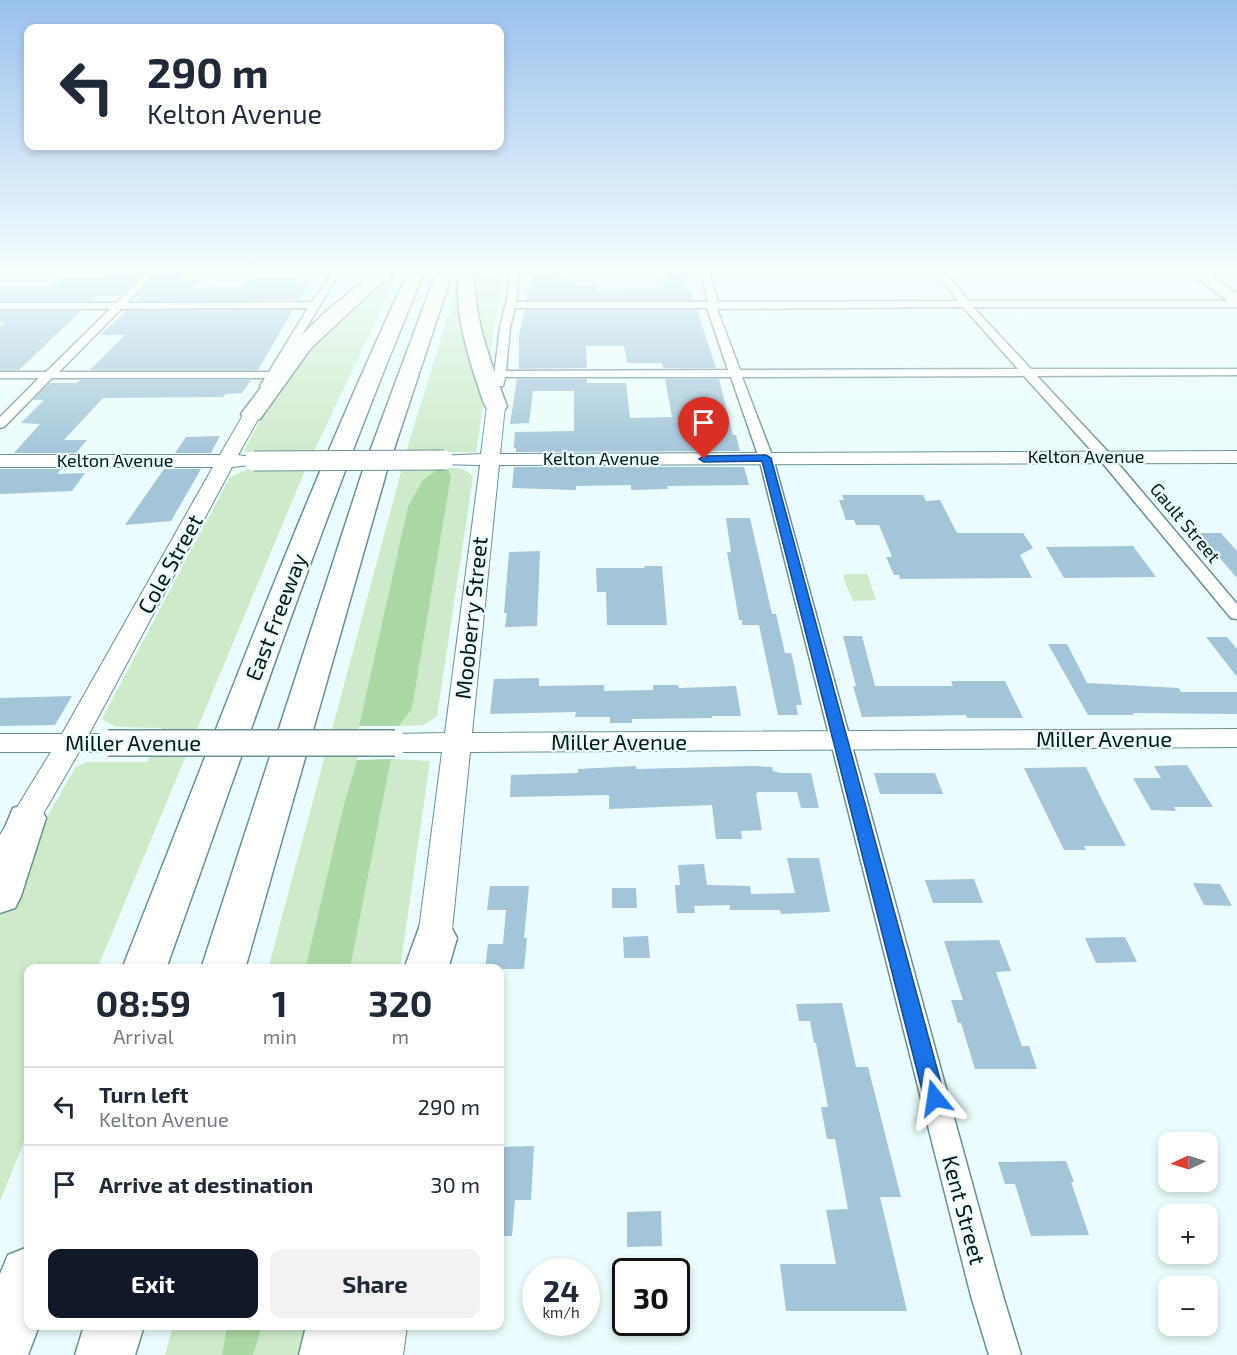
<!DOCTYPE html>
<html lang="en">
<head>
<meta charset="utf-8">
<style>
	body { margin:0; font-family:"Exo 2",sans-serif; background:#f2f2f3; color:#1f2937; height:100vh; display:flex; flex-direction:column; font-size:22px; white-space:nowrap }
	* { box-sizing:border-box; margin:0 }
	p { font-size:20px; color:#747a83 }
	.icon { flex:none; width:33px; height:33px; fill:none; stroke:currentColor; stroke-width:2; stroke-linecap:round; stroke-linejoin:round }
	.map { position:relative; flex:1; overflow:hidden }
	.panel { position:absolute; left:24px; top:964px; width:480px; height:366px; display:flex; flex-direction:column; background:#fff; border-radius:12px; box-shadow:0 3px 9px #0003 }
	.panel>* { flex:none }
	.banner { position:absolute; left:24px; top:24px; width:480px; height:126px; border-radius:12px; box-shadow:0 3px 9px #0003; background:#fff; color:#1f2937; overflow:hidden }
	.needle { width:39px; rotate:266deg }
	.tools { position:absolute; left:1158px; top:1132px; display:grid; gap:12px }
	.tools a { display:grid; place-items:center; width:60px; height:60px; border-radius:12px; background:#fff; box-shadow:0 3px 9px #0003; font-size:30px }
	.speed { position:absolute; left:522px; top:1258px; display:flex; gap:12px; font-size:30px; font-weight:700; text-align:center }
	.speed>* { display:grid; place-content:center; width:78px; height:78px; border-radius:50%; background:#fff; box-shadow:0 3px 9px #0003; line-height:1 }
	.speed small { font-size:15px; font-weight:400 }
	.speed .limit { border:3px solid #111; border-radius:9px; background:#fff; color:#111 }
	.pin { position:absolute; display:grid; place-items:center; width:51px; height:51px; color:#fff; margin:-62px -26px; border-radius:50% 50% 50% 0; rotate:-45deg; box-shadow:0 0 6px #0007 }
	.pin .icon { rotate:45deg }
	.me { position:absolute; width:66px; margin:-33px; rotate:345deg; stroke-linejoin:round; filter:drop-shadow(0 0 4px #0008) }
	.turn { display:flex; align-items:center; gap:21px; height:126px; padding:0 24px; font-size:27px }
	.turn .icon { width:78px; height:78px; stroke-width:2.5 }
	.turn b { display:block; font-size:42px; line-height:51px }
	.eta { display:flex; justify-content:space-evenly; align-items:center; height:102px; text-align:center }
	.eta b { font-size:36px; font-weight:700; line-height:42px }
	.cta { display:flex; gap:12px; margin-top:auto; padding:12px 24px }
	.cta a { flex:1; height:69px; border-radius:12px; background:#111827; color:#fff; font-size:24px; font-weight:700; line-height:69px; text-align:center }
	.cta a+a { background:#f2f2f3; color:#1f2937 }
	ul { padding:0; list-style:none }
	li { display:flex; align-items:center; gap:18px; height:78px; padding:0 24px; border-top:2px solid #e0e1e3 }
	li div { flex:1 }
	li b { display:block; font-size:22px }
	li em { font-style:normal }
	.map>svg:first-child { display:block }
	.green { fill:#cdeac9 }
	.forest { fill:#acd8a6 }
	.building { fill:#a2c5d8 }
	.lines { fill:none; stroke-linecap:round; stroke-linejoin:round }
	.street-casing { stroke:#689194; stroke-width:3 }
	.secondary-casing { stroke:#689194; stroke-width:2 }
	.primary-casing { stroke:#689194; stroke-width:4 }
	.highway-casing { stroke:#689194; stroke-width:3 }
	.street { fill:#fff; fill-rule:evenodd }
	.secondary { fill:#fff; fill-rule:evenodd }
	.primary { fill:#fff; fill-rule:evenodd }
	.highway { fill:#fff; fill-rule:evenodd }
	.secondary-bridge-far1-casing { stroke:#689194; stroke-width:21; stroke-linecap:butt }
	.secondary-bridge-casing { stroke:#689194; stroke-width:28; stroke-linecap:butt }
	.secondary-bridge-far1 { stroke:#fff; stroke-width:19 }
	.secondary-bridge { stroke:#fff; stroke-width:25 }
	.route { fill:#1a73e8; stroke:#114b97; stroke-width:1.5 }
	.labels { text-anchor:middle; stroke-width:4.5; stroke-linejoin:round; paint-order:stroke }
	.far-street-label { font-size:18px; fill:#061718; stroke:#eafcfd }
	.street-label { font-size:22px; fill:#061718; stroke:#eafcfd }
</style>
</head>
<body>
<div class="map">
<svg width="1237" height="1355" viewBox="0 0 1237 1355">
	<rect width="100%" height="100%" fill="#eafcfd"/>
	<!-- green -->
	<path class="green" d="M396 268H401L306 468 97 969H28V1132L0 1201V915L34 840 75 768 86 762H147L161 728 116 727 102 719 230 477 243 471 255 468 254 453 244 451 279 384 297 361Z
		M473 268H503L490 360 473 296Z
		M455 294H460L465 334 483 406 476 452H434L440 468C452 468 465 466 473 477L437 716 424 725 399 726 412 709 451 477 408 506 359 726 357 760 344 804 305 969H268L409 442Z
		M844 574H867L876 600 853 601 844 580Z
		M391 759 430 761 400 969H350Z
		M173 1326H227L222 1355H165Z
		M262 1326H309L301 1355H253Z"/>
	<!-- forest -->
	<path class="forest" d="M440 468 448 469 451 477 412 709 399 726H359L408 506 423 480Z
		M391 759 350 969H305L344 804 357 760Z
		M227 1326H262L253 1355H222Z"/>
	<!-- building -->
	<path class="building" d="M536 268H553L557 270 555 279 576 280V285H598V290L663 289 662 278H669L668 271H684L687 290H691L694 300H526L528 289H530Z
		M145 270 119 296H96L92 301H0V287H52L63 278H105L113 271Z
		M161 270H192L180 280H199L193 288 245 287 253 278H300L294 286 309 285 300 300 137 301 142 296H136Z
		M293 310 258 370H90L125 335H100L126 311Z
		M525 310H697L716 368H663L662 363H627L624 346H586L587 368 519 369V335Z
		M0 311H81L19 370H0V327L6 322 0 323Z
		M517 379H587V383H626L630 418 672 417 665 379H719L733 435H736L740 451 516 452V448H514L515 432 574 431V391H533L529 423 510 424Z
		M80 380H251L242 393 226 394 223 397 103 398 64 440H87L76 453H14L40 424 21 423 44 400H33L50 383H77Z
		M220 436 211 453H175L186 437Z
		M514 467H744L749 485 667 486 668 489 631 490V485L576 486V490L512 488Z
		M0 469H61L57 474 85 473 72 491 0 494Z
		M164 469H201L171 521 125 525Z
		M842 495H923L926 501 940 500 957 533H1023L1033 548 1020 555 1032 578 900 579 899 575H894L886 557H892L879 525H856L854 520H846L839 500H844Z
		M726 518H750L772 614H776L785 653H791L793 660 802 705H796L798 715H778L759 625H742V620H739L727 552H731Z
		M1198 533H1221L1237 551V578Z
		M1133 546 1156 577 1064 578 1046 547Z
		M540 551 537 626 505 627 507 613H504L509 552Z
		M644 566H662L667 625H607L606 592H597L596 568H645Z
		M843 636H862L875 686H953L951 681H1005L1023 718H967L966 715 862 717 853 686H856Z
		M1206 637H1227L1237 649V677Z
		M1048 644H1067L1087 683 1179 688 1181 692H1237V714L1133 713 1134 715H1088Z
		M539 678V686L604 685V691L653 690V685H678L679 688 736 686 741 716H712V718L632 719V723H610V717H575L576 712 490 714 494 679Z
		M72 696 55 725 0 726V698Z
		M1187 765 1213 807H1174L1176 811 1151 810 1133 778H1161L1154 766Z
		M636 766V769L753 766 772 767 773 771 781 773H811L819 808H801L797 792H758L756 794 762 830 741 831 742 839H716L712 805 609 809V795L510 797 511 775 578 773V769Z
		M1086 767 1103 802 1126 846H1084L1086 850H1064L1024 768Z
		M874 773H935L943 794H880Z
		M787 858H819L830 912 781 914 780 910H730V905L694 906 695 913H677L675 885H680L678 865 704 864 707 885 750 886 751 894 795 893Z
		M974 879 983 903H933L925 880Z
		M1193 883 1220 884 1232 906 1204 905Z
		M490 886H529L524 938H527L524 969H485L488 944H503L506 910H487Z
		M612 888H636L637 908H612Z
		M648 936 650 958H624L623 937Z
		M1125 937 1137 962 1096 963 1085 938Z
		M999 940 1011 971 996 972 1022 1046H1029L1037 1069H975L961 1023H958L951 1000H963L944 941Z
		M842 1003 856 1067H868L901 1197H880L907 1311H786L780 1264H836L826 1210 848 1209 835 1139H827L821 1107H828L816 1043H814L810 1021H799L796 1004Z
		M534 1146 531 1200H515L512 1236H500V1147Z
		M1066 1161 1074 1182H1071L1089 1235 1031 1236 1015 1184H1005L998 1162Z
		M661 1211 662 1246 627 1247V1212Z"/>
	<g class="lines">
		<defs>
			<path id="street" d="M151 268H160L127 303 312 302 336 268H345L332 285 270 388H262L260 386 265 378H52L4 427 0 428V417L39 378H0V372H46L110 309H0V303H116ZM308 308 269 372H59L121 309Z
				M510 268H519L516 302H708L699 268H708L718 302 958 301 933 268H942L969 301H1237V307H973L1031 369H1237V375L1037 376 1110 454 1237 604V619L1231 618 1100 460 1024 376 742 377 773 458 1003 1296 1021 1355H989L971 1296 759 458 731 377H505L503 386H495L493 384 500 327 507 299ZM963 307 1018 369 740 370 717 309ZM515 308H707L728 370 506 371 510 327Z"/>
			<path id="secondary" d="M496 401 502 402 505 406 500 454 1237 451V463L499 465 472 733 1237 729V747L470 752 448 969H414L442 752H395L385 750 381 743 385 736 395 734 445 733 480 465 437 464 435 460 437 456 481 454 487 406 490 402Z
				M252 409 258 410 261 414 238 455 250 457 252 461 250 465 232 467 89 734H108L118 736 122 743 118 750 108 752H79L11 869 0 873V835L51 752H0V734H62L213 467H0V455H220L246 410Z
				M361 1326H407L403 1355H357Z"/>
			<path id="primary" d="M1184 268H1201L1237 294V306L1232 304Z"/>
			<path id="highway" d="M379 268H397L311 348 260 419 252 421 244 419 241 414 297 340 322 315Z
				M410 268H426C329 498 250 734 166 969H122C215 734 303 497 410 268Z
				M438 268H454L387 470 245 969H201L363 470Z
				M458 268H474C473 317 490 361 507 406L504 411 496 413 488 411C482 402 480 390 476 380 464 343 455 307 458 268Z
				M27 804 41 808 46 818 21 896 15 908 0 913V839L13 808Z
				M435 920 450 925 457 938 448 969H404L420 925Z
				M28 1247V1326H39L28 1355H0V1274L8 1255Z
				M84 1326H144L135 1355H75Z
				M306 1326H366L359 1355H299Z"/>
		</defs>
		<!-- street casing -->
		<use href="#street" class="street-casing"/>
		<!-- secondary casing -->
		<use href="#secondary" class="secondary-casing"/>
		<!-- primary casing -->
		<use href="#primary" class="primary-casing"/>
		<!-- highway casing -->
		<use href="#highway" class="highway-casing"/>
		<!-- street -->
		<use href="#street" class="street"/>
		<!-- secondary -->
		<use href="#secondary" class="secondary"/>
		<!-- primary -->
		<use href="#primary" class="primary"/>
		<!-- highway -->
		<use href="#highway" class="highway"/>
		<defs>
			<path id="secondary-bridge-far1" d="M254 461 444 460"/>
			<path id="secondary-bridge" d="M108 743H395"/>
		</defs>
		<!-- secondary-bridge-far1 casing -->
		<use href="#secondary-bridge-far1" class="secondary-bridge-far1-casing"/>
		<!-- secondary-bridge casing -->
		<use href="#secondary-bridge" class="secondary-bridge-casing"/>
		<!-- secondary-bridge-far1 -->
		<use href="#secondary-bridge-far1" class="secondary-bridge-far1"/>
		<!-- secondary-bridge -->
		<use href="#secondary-bridge" class="secondary-bridge"/>
	</g>
	<!-- sky -->
	<linearGradient id="sky" x2="0" y2="1"><stop stop-color="#99c1ed"/><stop offset="0.59" stop-color="#f6fefe"/><stop offset="1" stop-color="#f6fefe" stop-opacity="0"/></linearGradient>
	<rect width="1237" height="458" fill="url(#sky)"/>
	<!-- route -->
	<path class="route" d="M766 455 771 458 945 1098 942 1104 935 1107 927 1104 924 1098 762 461 704 462 699 459 704 456Z"/>
	<g class="labels">
		<!-- far-street labels -->
		<g class="far-street-label">
			<text x="1086" y="463">Kelton Avenue</text>
			<text x="601" y="465">Kelton Avenue</text>
			<text x="115" y="467">Kelton Avenue</text>
			<text transform="translate(1185 523) rotate(50)" y="6">Gault Street</text>
		</g>
		<!-- street labels -->
		<g class="street-label">
			<text transform="translate(170 564) rotate(-61)" y="8">Cole Street</text>
			<text transform="translate(276 617) rotate(-69)" y="8">East Freeway</text>
			<text transform="translate(471 618) rotate(-84)" y="8">Mooberry Street</text>
			<text x="1104" y="747">Miller Avenue</text>
			<text x="619" y="750">Miller Avenue</text>
			<text x="133" y="751">Miller Avenue</text>
			<text transform="translate(964 1210) rotate(75)" y="8">Kent Street</text>
		</g>
	</g>
</svg>
<div class="tools">
<a><svg class="needle" viewBox="-14 -14 28 28"><path d="M0-13l5 13h-10z" fill="#e53935"/><path d="M0 13l5-13h-10z" fill="#747a83"/></svg></a>
<a>+</a>
<a>−</a>
</div>
<div class="speed"><div>24<small>km/h</small></div><div class="limit">30</div></div>
<div class="pin" style="left:704px;top:459px;background:#d93025"><svg class="icon" aria-label="arrive" viewBox="0 0 24 24"><path d="M6 21V4h12l-3 4 3 4H6"/></svg></div>
<svg class="me" style="left:935px;top:1098px" viewBox="-20 -20 40 40"><path d="M0-17L14 15 0 8-14 15z" fill="#1a73e8" stroke="#fff" stroke-width="4"/></svg>
<div class="banner">
<div class="turn"><svg class="icon" aria-label="left" viewBox="0 0 24 24"><path d="M17 20v-9H6M10 6l-5 5 5 5"/></svg><div><b>290 m</b>Kelton Avenue</div></div>
</div>
<section class="panel">
<div class="eta">
<div><b>08:59</b><p>Arrival</p></div>
<div><b>1</b><p>min</p></div>
<div><b>320</b><p>m</p></div>
</div>
<ul>
<li><svg class="icon" aria-label="left" viewBox="0 0 24 24"><path d="M17 20v-9H6M10 6l-5 5 5 5"/></svg><div><b>Turn left</b><p>Kelton Avenue</p></div><em>290 m</em></li>
<li><svg class="icon" aria-label="arrive" viewBox="0 0 24 24"><path d="M6 21V4h12l-3 4 3 4H6"/></svg><div><b>Arrive at destination</b></div><em>30 m</em></li>
</ul>
<div class="cta"><a>Exit</a><a>Share</a></div>
</section>
</div>
</body>
</html>
